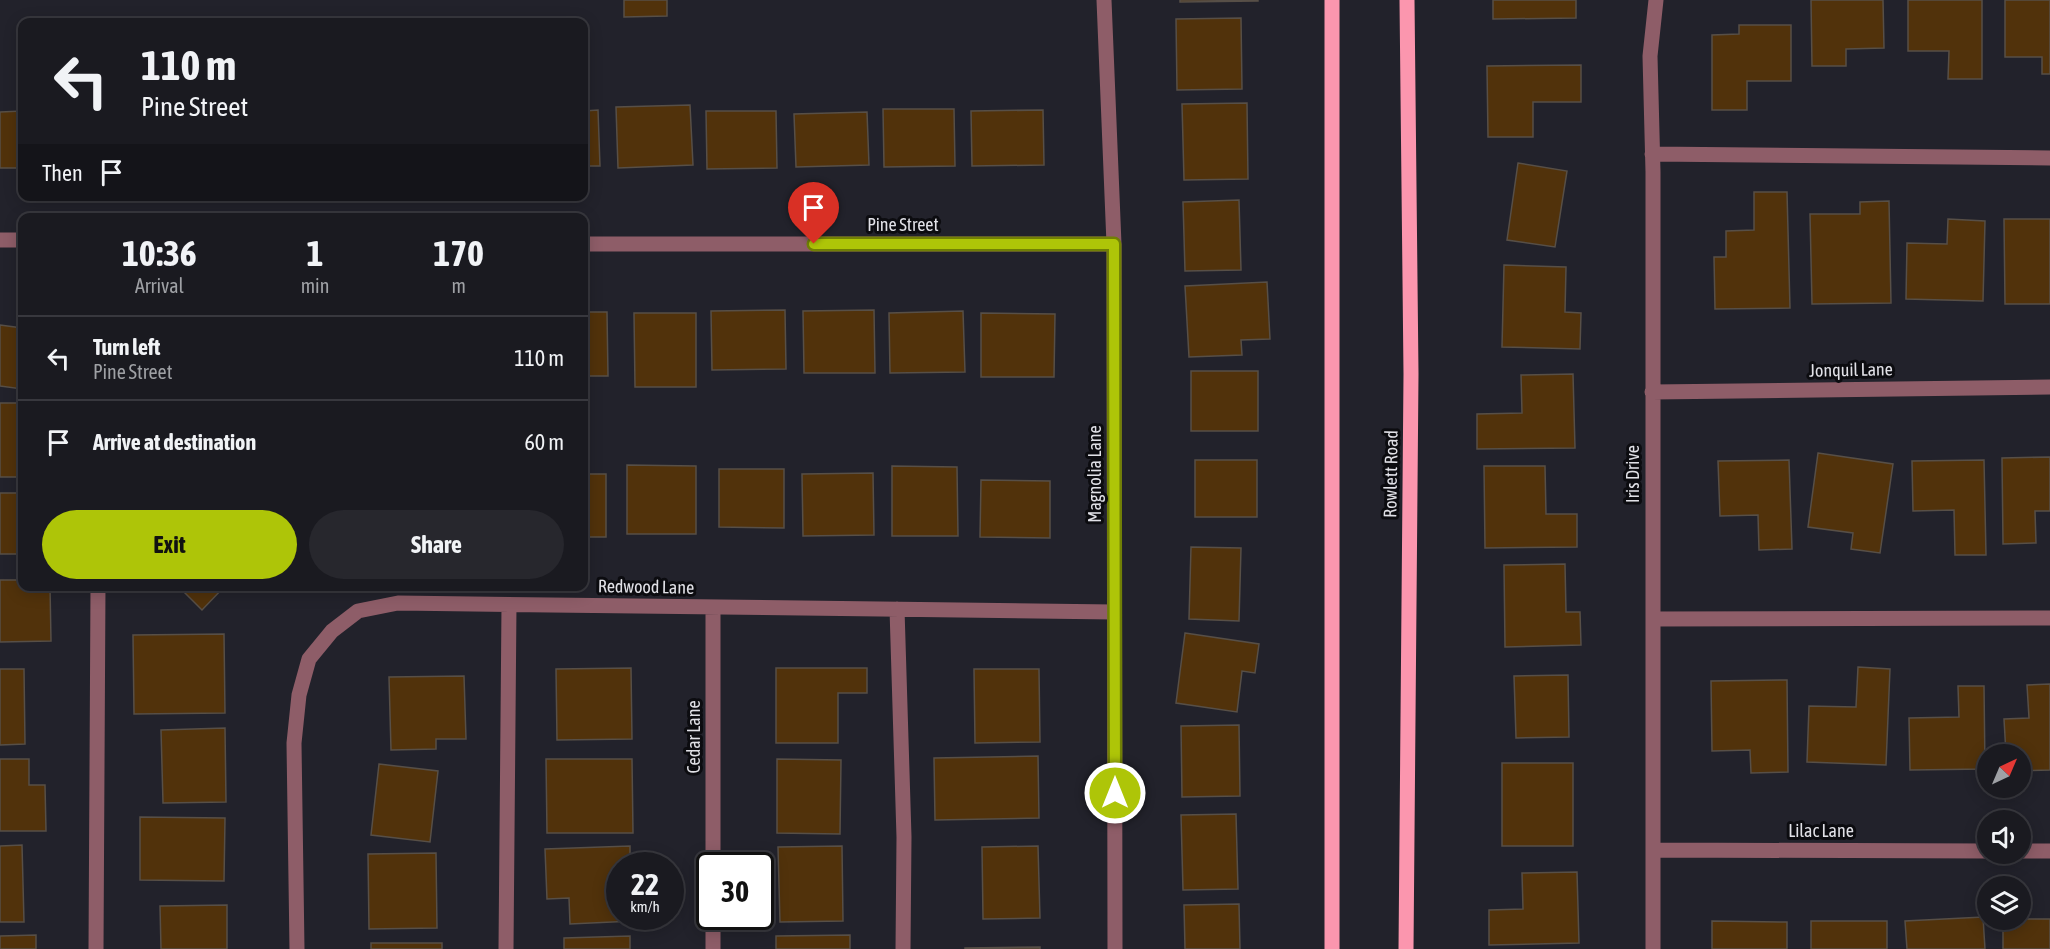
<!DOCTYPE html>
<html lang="en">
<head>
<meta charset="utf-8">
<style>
	body { margin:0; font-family:"Asap Condensed",sans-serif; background:#27272d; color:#f1f3f6; height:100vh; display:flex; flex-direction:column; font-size:22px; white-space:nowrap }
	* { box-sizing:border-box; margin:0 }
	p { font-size:20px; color:#9fa1a5 }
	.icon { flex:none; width:33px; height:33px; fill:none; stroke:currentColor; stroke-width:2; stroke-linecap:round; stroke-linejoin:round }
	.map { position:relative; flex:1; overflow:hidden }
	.side { position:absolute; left:18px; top:213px; width:570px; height:378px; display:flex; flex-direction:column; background:#1a1a20; border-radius:12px; box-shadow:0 3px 15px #0003,0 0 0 2px #38383e }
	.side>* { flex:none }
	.hud { position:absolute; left:18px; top:18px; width:570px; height:183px; border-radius:12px; box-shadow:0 3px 15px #0003,0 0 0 2px #38383e; background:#1a1a20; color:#f1f3f6; overflow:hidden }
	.needle { width:39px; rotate:44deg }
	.fabs { position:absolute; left:1977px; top:744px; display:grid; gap:12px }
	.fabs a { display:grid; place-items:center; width:54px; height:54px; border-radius:50%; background:#1a1a20; box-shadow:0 3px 15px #0003,0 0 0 2px #38383e; font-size:30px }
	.speed { position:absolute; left:606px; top:852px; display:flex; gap:12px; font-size:30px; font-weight:700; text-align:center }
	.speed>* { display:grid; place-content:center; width:78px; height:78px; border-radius:50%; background:#1a1a20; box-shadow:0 3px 15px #0003,0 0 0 2px #38383e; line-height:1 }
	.speed small { font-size:15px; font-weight:400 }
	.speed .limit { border:3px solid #111; border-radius:9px; background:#fff; color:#111 }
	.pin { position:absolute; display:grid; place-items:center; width:51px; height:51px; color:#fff; margin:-62px -26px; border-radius:50% 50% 50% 0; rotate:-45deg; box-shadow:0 0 6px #0007 }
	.pin .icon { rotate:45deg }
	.me { position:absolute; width:66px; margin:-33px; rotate:0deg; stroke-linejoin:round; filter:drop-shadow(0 0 4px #0008) }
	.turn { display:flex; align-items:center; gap:21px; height:126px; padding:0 24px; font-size:27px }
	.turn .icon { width:78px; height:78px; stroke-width:2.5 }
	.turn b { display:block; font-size:42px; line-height:51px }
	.then { display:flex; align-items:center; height:57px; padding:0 24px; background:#0003; gap:12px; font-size:22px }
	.eta { display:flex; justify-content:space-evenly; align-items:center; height:102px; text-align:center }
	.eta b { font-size:36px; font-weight:700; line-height:42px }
	.action { display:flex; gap:12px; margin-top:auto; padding:12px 24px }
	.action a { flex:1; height:69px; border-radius:36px; background:#aec508; color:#111; font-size:24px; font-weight:700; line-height:69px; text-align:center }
	.action a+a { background:#27272d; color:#f1f3f6 }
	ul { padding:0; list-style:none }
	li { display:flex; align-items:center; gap:18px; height:84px; padding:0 24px; border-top:2px solid #38383e }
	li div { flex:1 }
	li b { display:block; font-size:22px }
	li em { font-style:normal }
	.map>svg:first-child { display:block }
	.building { fill:#51320b; stroke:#574f47; stroke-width:1.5 }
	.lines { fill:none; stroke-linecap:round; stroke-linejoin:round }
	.minor { stroke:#8e5d68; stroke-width:15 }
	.major { stroke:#fb96ae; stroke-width:15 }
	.route-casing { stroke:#718005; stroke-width:15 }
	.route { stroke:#aec508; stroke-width:10 }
	.labels { text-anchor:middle; stroke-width:6; stroke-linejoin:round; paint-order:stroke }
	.street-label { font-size:18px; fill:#e1e1e7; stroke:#0c0c10 }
</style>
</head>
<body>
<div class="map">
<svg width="2050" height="949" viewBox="0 0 2050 949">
	<rect width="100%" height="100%" fill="#22222b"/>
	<!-- building -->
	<path class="building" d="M624 0H667V16L624 17Z
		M1180 0H1258V1L1180 2Z
		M1493 0H1576V18L1493 19Z
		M1811 0H1883L1884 48 1846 49V66H1812Z
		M1908 0H1982V79H1948L1949 51H1908Z
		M2005 0H2050V74H2042V57H2005Z
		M1241 18 1242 89 1177 90 1176 19Z
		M1739 25H1791V81H1747V110H1712V35L1739 34Z
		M1581 65V102H1533V137H1488L1487 66Z
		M1247 103 1248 179 1184 180 1182 104Z
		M690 105 693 165 618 168 616 107Z
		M883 109H954L955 166 884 167Z
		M598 110 600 166H584V111Z
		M1043 110 1044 165 972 166 971 111Z
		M22 111V168H0V112Z
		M706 111H776L777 168 707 169Z
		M867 112 869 165 796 167 794 114Z
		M1518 163 1567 171 1555 247 1507 240Z
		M1754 192H1787L1790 308 1715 309 1714 257H1726V231L1754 230Z
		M1239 200 1241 270 1185 271 1183 202Z
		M1889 201 1891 303 1812 304 1810 214H1860V202Z
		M1948 219 1985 221 1983 301 1906 299 1907 243 1947 244Z
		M2004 219H2050V304H2005Z
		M1504 265 1566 267 1565 312 1581 313 1580 349 1502 347Z
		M1267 282 1270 339 1241 340 1242 355 1189 357 1185 286Z
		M785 310 786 369 712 370 711 311Z
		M874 310 875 373H804L803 311Z
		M963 311 965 372 890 373 889 313Z
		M584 312H607L608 376H586L587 393H584Z
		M634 313H696V387H635Z
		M981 313 1055 314 1054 377H981Z
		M0 325 22 328V389L0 386Z
		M1191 371H1258V431H1191Z
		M1573 374 1575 448 1477 449V414L1522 413 1521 375Z
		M0 403H22V477H0Z
		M1818 453 1893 464 1880 553 1851 549 1853 533 1808 527Z
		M2050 457V511H2035L2036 543 2003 544 2002 458Z
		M1195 460H1257V517H1195Z
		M1789 460 1792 549 1759 550 1758 515 1720 516 1718 461Z
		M1984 460 1986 555H1955L1954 510 1913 511 1912 461Z
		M627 465 696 466V534H627Z
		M892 466 957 467 958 536H892Z
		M1484 466H1545L1546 514H1577V547L1485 548Z
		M719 469H784V528L719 527Z
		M873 473 874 535 803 536 802 474Z
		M584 474H606V537H584Z
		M981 480 1050 481V538L980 537Z
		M0 493H22V554H0Z
		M1191 547 1241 548 1239 621 1189 619Z
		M1565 564 1566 612H1580L1581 645 1505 647 1504 565Z
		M0 580H22V586H50L51 641 0 642Z
		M178 586H225L202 610Z
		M1185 633 1259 644 1255 673 1242 671 1237 712 1176 703Z
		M224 634 225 713 134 714 133 635Z
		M1858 667 1890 669 1886 765 1807 762 1809 706 1856 707Z
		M631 668 632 739 557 740 556 669Z
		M776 668H867V693H838V743H776Z
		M0 669H24L25 744 0 745Z
		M974 669H1039L1040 742 975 743Z
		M1568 675 1569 737 1516 738 1514 676Z
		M464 676 466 739H436V749L391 750 389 677Z
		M1787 680 1788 772 1751 773 1750 750 1712 751 1711 681Z
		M2050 684V770L2020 771V754H2006L2004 719 2029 718 2027 685Z
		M1958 686H1984L1985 769 1910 770 1909 718 1959 717Z
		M1239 725 1240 796 1182 797 1181 726Z
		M225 728 226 802 163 803 161 730Z
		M1038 756 1039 818 935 820 934 758Z
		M0 759H29V785H45L46 831H0Z
		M546 759H632L633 833H547Z
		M777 759 841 760 840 834 777 833Z
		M1502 763H1573V846H1502Z
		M379 764 438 771 430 842 371 835Z
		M1236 814 1238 889 1183 890 1181 815Z
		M140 817 225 818 224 881 140 880Z
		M22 845 24 922H0V846Z
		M630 846V866H620V916H632L633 921 570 924 569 898 547 899 545 849Z
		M842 846 843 921 780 922 778 847Z
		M1038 846 1040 918 983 919 982 847Z
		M436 853 437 928 369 929 368 854Z
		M1577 872 1579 943 1489 945V910L1523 909 1522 873Z
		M1239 904 1240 949H1185L1184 905Z
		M227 905V949H161L160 906Z
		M1983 917 1985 949H1907L1905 921Z
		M2020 919H2050V949H2003V920Z
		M1712 921 1787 922V949H1712Z
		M1811 921H1887V949H1811Z
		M36 935V949H0V936Z
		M850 935V949H776V936Z
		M630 936V949H564V938Z
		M371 943H442V949H371Z
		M1040 947V949H965V948Z"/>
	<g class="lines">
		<!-- minor -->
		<path class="minor" d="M1104 0 1114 244 1115 949
			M1652 154 2050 158
			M0 240H22
			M584 244H1114
			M1652 392 2050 387
			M897 609 904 837 903 949
			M1653 619 2050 618
			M1654 850 1988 851
			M2020 851H2050
			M713 866V608
			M96 949 98 586
			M297 949 294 743 299 695 309 659 332 631 358 611 398 603 1114 612
			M506 949 509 605
			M713 949V916
			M1653 949V172L1650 56 1656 0"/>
		<!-- major -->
		<path class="major" d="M1332 0V949
			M1406 949 1411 374 1407 0"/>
	</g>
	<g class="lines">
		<defs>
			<path id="route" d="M814 244H1114L1115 793"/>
		</defs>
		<!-- route casing -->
		<use href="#route" class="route-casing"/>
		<!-- route -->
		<use href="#route" class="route"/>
	</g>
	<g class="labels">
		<!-- street labels -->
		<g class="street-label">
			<text x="903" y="231">Pine Street</text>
			<text transform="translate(1851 370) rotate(-1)" y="6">Jonquil Lane</text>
			<text transform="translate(1095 474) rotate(-90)" y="6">Magnolia Lane</text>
			<text transform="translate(1391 474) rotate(-89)" y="6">Rowlett Road</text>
			<text transform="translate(1633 474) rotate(-90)" y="6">Iris Drive</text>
			<text transform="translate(646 587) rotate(1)" y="6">Redwood Lane</text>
			<text transform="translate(694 737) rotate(-90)" y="6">Cedar Lane</text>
			<text x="1821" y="837">Lilac Lane</text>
		</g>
	</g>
</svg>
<div class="fabs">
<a><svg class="needle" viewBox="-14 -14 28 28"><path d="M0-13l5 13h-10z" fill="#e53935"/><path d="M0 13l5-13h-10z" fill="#9fa1a5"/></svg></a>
<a><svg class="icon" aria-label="sound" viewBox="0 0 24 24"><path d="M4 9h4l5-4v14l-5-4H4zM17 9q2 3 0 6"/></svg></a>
<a><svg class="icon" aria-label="layers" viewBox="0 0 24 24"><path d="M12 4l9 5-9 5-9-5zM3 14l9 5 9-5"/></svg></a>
</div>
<div class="speed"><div>22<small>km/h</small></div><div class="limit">30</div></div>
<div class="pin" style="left:814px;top:244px;background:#d93025"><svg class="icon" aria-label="arrive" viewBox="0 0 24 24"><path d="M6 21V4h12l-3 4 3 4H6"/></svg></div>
<svg class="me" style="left:1115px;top:793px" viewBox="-20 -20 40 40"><circle r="17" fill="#aec508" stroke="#fff" stroke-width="3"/><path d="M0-11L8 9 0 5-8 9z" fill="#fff"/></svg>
<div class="hud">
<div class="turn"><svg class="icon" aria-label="left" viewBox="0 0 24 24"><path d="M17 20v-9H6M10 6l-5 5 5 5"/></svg><div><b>110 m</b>Pine Street</div></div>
<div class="then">Then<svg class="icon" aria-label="arrive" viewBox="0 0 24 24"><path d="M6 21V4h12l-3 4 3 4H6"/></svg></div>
</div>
<section class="side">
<div class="eta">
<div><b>10:36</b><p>Arrival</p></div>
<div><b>1</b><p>min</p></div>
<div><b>170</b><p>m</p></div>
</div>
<ul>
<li><svg class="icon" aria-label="left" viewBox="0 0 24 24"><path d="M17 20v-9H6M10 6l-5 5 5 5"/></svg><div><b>Turn left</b><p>Pine Street</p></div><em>110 m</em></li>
<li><svg class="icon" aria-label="arrive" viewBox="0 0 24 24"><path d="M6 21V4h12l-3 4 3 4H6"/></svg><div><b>Arrive at destination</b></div><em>60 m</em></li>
</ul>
<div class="action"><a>Exit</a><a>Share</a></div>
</section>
</div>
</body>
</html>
